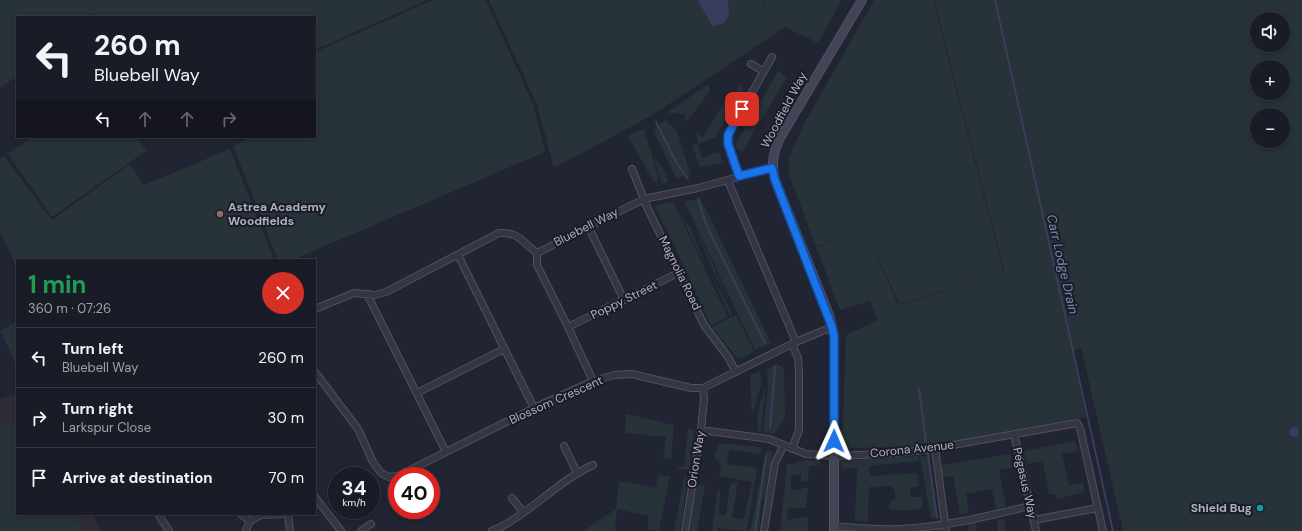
<!DOCTYPE html>
<html lang="en">
<head>
<meta charset="utf-8">
<style>
	body { margin:0; font-family:"DM Sans",sans-serif; background:#22242e; color:#f1f3f6; height:100vh; display:flex; flex-direction:column; font-size:15px; white-space:nowrap }
	* { box-sizing:border-box; margin:0 }
	p { font-size:13px; color:#9fa1a7 }
	.icon { flex:none; width:22px; height:22px; fill:none; stroke:currentColor; stroke-width:2; stroke-linecap:round; stroke-linejoin:round }
	.map { position:relative; flex:1; overflow:hidden }
	.details { position:absolute; left:16px; top:259px; width:300px; height:256px; display:flex; flex-direction:column; background:#191b26; border-radius:0px; box-shadow:0 2px 6px #0003,0 0 0 1px #373943 }
	.details>* { flex:none }
	.guide { position:absolute; left:16px; top:16px; width:300px; height:122px; border-radius:0px; box-shadow:0 2px 6px #0003,0 0 0 1px #373943; background:#191b26; color:#f1f3f6; overflow:hidden }
	.fabs { position:absolute; left:1250px; top:12px; display:grid; gap:8px }
	.fabs a { display:grid; place-items:center; width:40px; height:40px; border-radius:50%; background:#191b26; box-shadow:0 2px 6px #0003,0 0 0 1px #373943; font-size:20px }
	.speed { position:absolute; left:328px; top:467px; display:flex; gap:8px; font-size:20px; font-weight:700; text-align:center }
	.speed>* { display:grid; place-content:center; width:52px; height:52px; border-radius:50%; background:#191b26; box-shadow:0 2px 6px #0003,0 0 0 1px #373943; line-height:1 }
	.speed small { font-size:10px; font-weight:400 }
	.speed .limit { border:6px solid #d22; background:#fff; color:#111 }
	.pin { position:absolute; display:grid; place-items:center; width:34px; height:34px; color:#fff; margin:-17px; border-radius:8px; box-shadow:0 2px 6px #0006 }
	.me { position:absolute; width:44px; margin:-22px; rotate:1deg; stroke-linejoin:round; filter:drop-shadow(0 0 3px #0008) }
	.turn { display:flex; align-items:center; gap:14px; height:84px; padding:0 12px; font-size:18px }
	.turn .icon { width:52px; height:52px; stroke-width:2.5 }
	.turn b { display:block; font-size:28px; line-height:34px }
	.lanes { display:flex; align-items:center; height:38px; padding:0 12px; background:#0003; justify-content:center; gap:20px; direction:ltr }
	.lanes .off { opacity:.35 }
	.round { display:grid; place-items:center; flex:none; width:42px; height:42px; border-radius:21px; background:#22242e }
	.summary { display:flex; align-items:center; justify-content:space-between; height:68px; padding:0 12px }
	h1 { font-size:24px; font-weight:700; line-height:30px; color:#1e9e55 }
	ul { padding:0; list-style:none }
	li { display:flex; align-items:center; gap:12px; height:60px; padding:0 12px; border-top:1px solid #373943 }
	li div { flex:1 }
	li b { display:block; font-size:15px }
	li em { font-style:normal }
	.map>svg:first-child { display:block }
	.medical { fill:#302c36 }
	.green { fill:#273338; fill-rule:evenodd }
	.water { fill:#393d5b }
	.lines { fill:none; stroke-linecap:round; stroke-linejoin:round }
	.stream { stroke:#393d5b; stroke-width:2 }
	.street-casing { stroke:#4f515f; stroke-width:8 }
	.secondary-casing { stroke:#4f515f; stroke-width:10 }
	.street { stroke:#343644; stroke-width:6 }
	.secondary { stroke:#434556; stroke-width:8 }
	.route-casing { stroke:#114b97; stroke-width:10 }
	.route { stroke:#1a73e8; stroke-width:7 }
	.education-dot { fill:#8d6e63; stroke:#1a1c28; stroke-width:1.5 }
	.culture-dot { fill:#0f9aa8; stroke:#1a1c28; stroke-width:1.5 }
	.labels { text-anchor:middle; stroke-width:4; stroke-linejoin:round; paint-order:stroke }
	.street-label { font-size:12px; fill:#afb0c1; stroke:#1a1c28 }
	.poi-label { font-size:12px; font-weight:bold; fill:#afb0c1; stroke:#1a1c28; text-anchor:start }
	.water-label { font-size:13px; font-style:italic; fill:#8187ab; stroke:#1a1c28 }
</style>
</head>
<body>
<div class="map">
<svg width="1302" height="531" viewBox="0 0 1302 531">
	<rect width="100%" height="100%" fill="#212433"/>
	<!-- medical -->
	<path class="medical" d="M17 394V514H93L101 531H0V399Z"/>
	<!-- green -->
	<path class="green" d="M0 0H427L315 50V17H108L92 14 90 17H17V76L0 88Z
		M433 0H486L533 104 545 152 292 260H278L233 146 252 137H315V52Z
		M489 0H763V2L766 0H842L818 43 785 27 651 116 554 168 537 105Z
		M874 0H933L1004 274 899 304 866 231 898 305 1005 274 934 0H1302V531H1123L1081 347 1073 352 1086 417 924 447 842 448 846 335 878 320 870 301 840 310 816 247 855 233 816 246 789 175V157L803 126ZM1257 19H1283V45H1257ZM1257 67H1283V93H1257ZM1257 115H1283V141H1257Z
		M778 71 787 77 742 152 735 146Z
		M708 84 710 91 686 123 685 114 667 113Z
		M740 85 743 88 715 138 698 144 702 158 719 152 723 162 700 167 692 145 698 143 696 133 703 137 729 94 734 95Z
		M665 120 677 131 691 175 676 178 653 130Z
		M644 129 659 180 654 183 628 136Z
		M32 137H136L146 151 52 217 8 154Z
		M230 149 274 260H17V268L0 232V159L4 156 52 220 130 164 144 185Z
		M653 155 666 173 668 182 662 184Z
		M701 199 771 343 755 350 684 201Z
		M673 202 728 317 711 325 655 205Z
		M679 212 691 229 705 265Z
		M695 227 730 302 711 267Z
		M710 273 729 307 732 315 730 316Z
		M736 315 754 351 743 358H737L712 327Z
		M17 322V367L0 330Z
		M777 363 779 366H782L784 371 785 418 774 434 763 431 768 385 767 369Z
		M760 371 762 382 752 415 750 375Z
		M766 383 761 432 758 431 757 422 760 404Z
		M626 414 674 425 671 459H663L666 437 625 433Z
		M17 422V514H73L83 531H0V427Z
		M688 429 694 430 689 470 678 469V467H684Z
		M1075 441 1077 451 1062 454 1069 486 1083 483 1085 492 1057 499 1055 494H1049L1043 461 1027 464 1024 451Z
		M719 443 762 447 761 454 729 450 727 464 757 468 747 531 718 528 717 531H712L718 488 720 492 719 514 726 515 730 484 738 482 732 518 744 519 752 482 719 476 721 465 714 456Z
		M766 451H773L765 494 761 502 759 531H750Z
		M1010 454 1012 467 999 470 1006 507 996 509 992 489 966 494 969 513 960 514 953 476 940 478 938 466Z
		M918 456 919 461 869 466 870 476 917 473 919 486 910 487V497H922V508L906 511 888 509 890 502 896 498 893 486 869 487 868 521H855L857 468 843 469 840 461Z
		M928 456 937 518 931 519 920 457Z
		M820 460V465L809 466 808 481H801V474L791 476V490L808 488 806 508H788L787 520 808 516V531H780L787 464 795 465 796 461Z
		M658 475 670 476 659 531 648 529V516L617 509 615 531H583L616 509 619 481 656 488Z
		M684 478H688L680 531H674Z
		M695 484 705 485 697 531H688Z
		M1004 519 1006 531H998L997 520Z
		M976 522 977 531H969L968 523Z"/>
	<!-- water -->
	<path class="water" d="M698 0H727C730 10 730 16 723 24L712 26Z
		M1289 432a5 5 0 1 1 10 0a5 5 0 1 1-10 0Z"/>
	<g class="lines">
		<!-- stream -->
		<path class="stream" d="M995 0 1113 531
			M656 122 676 162 688 179
			M698 199 707 227 765 343
			M919 388 926 442
			M770 428 775 367
			M928 454 937 518
			M939 530V531
			M755 531 766 456"/>
		<defs>
			<path id="street" d="M751 64 763 71
				M632 169 647 207 704 325 728 357 736 372
				M739 176 728 144V135L772 57
				M728 181 796 342
				M588 226 624 300
				M458 255 534 408
				M367 294 446 452
				M315 309 354 293 375 295 386 292 499 233C519 232 522 242 537 253
				M568 327 680 272
				M315 372 358 429 373 462 381 473 389 477 397 476
				M593 381 568 327 537 265V253L644 199 698 188 772 168
				M417 393 504 349
				M701 430 769 439 806 454 834 456 884 454 925 450 1077 423 1080 428 1103 531
				M1014 434 1036 531
				M564 446 577 473
				M935 448 946 531
				M792 449 799 430V371L798 358 792 344
				M398 476 534 408 593 381 614 375 632 374 691 388H703L796 342 832 327
				M315 497 341 531
				M512 498 523 512
				M158 514 169 531
				M241 514 250 521 246 530
				M288 514 290 531
				M1034 520 1097 508
				M250 521 261 515 284 514
				M834 526C856 528 879 530 901 529 944 527 988 516 1030 506
				M361 531 371 524
				M492 531C529 515 556 482 593 465
				M685 531 701 430 704 399 703 388
				M764 531 775 463 784 445"/>
			<path id="secondary" d="M834 531V336L829 315 775 180C771 164 773 153 780 138L862 0"/>
		</defs>
		<!-- street casing -->
		<use href="#street" class="street-casing"/>
		<!-- secondary casing -->
		<use href="#secondary" class="secondary-casing"/>
		<!-- street -->
		<use href="#street" class="street"/>
		<!-- secondary -->
		<use href="#secondary" class="secondary"/>
	</g>
	<g class="lines">
		<defs>
			<path id="route" d="M742 109 728 135V144L739 176 772 168 775 180 832 327 834 336V441"/>
		</defs>
		<!-- route casing -->
		<use href="#route" class="route-casing"/>
		<!-- route -->
		<use href="#route" class="route"/>
	</g>
	<!-- markers -->
	<circle class="education-dot" cx="220" cy="214" r="4"/>
	<circle class="culture-dot" cx="1260" cy="508" r="4"/>
	<g class="labels">
		<!-- street labels -->
		<g class="street-label">
			<text transform="translate(784 110) rotate(-62)" y="4">Woodfield Way</text>
			<text transform="translate(586 227) rotate(-27)" y="4">Bluebell Way</text>
			<text transform="translate(680 273) rotate(64)" y="4">Magnolia Road</text>
			<text transform="translate(624 300) rotate(-26)" y="4">Poppy Street</text>
			<text transform="translate(556 400) rotate(-24)" y="4">Blossom Crescent</text>
			<text transform="translate(912 449) rotate(-6)" y="4">Corona Avenue</text>
			<text transform="translate(696 459) rotate(-81)" y="4">Orion Way</text>
			<text transform="translate(1025 483) rotate(77)" y="4">Pegasus Way</text>
		</g>
		<!-- poi labels -->
		<g class="poi-label">
			<text x="228" y="211">Astrea Academy<tspan x="228" dy="14">Woodfields</tspan></text>
			<text x="1252" y="512" text-anchor="end">Shield Bug</text>
		</g>
		<!-- water labels -->
		<g class="water-label">
			<text transform="translate(1063 264) rotate(77)" y="5">Carr Lodge Drain</text>
		</g>
	</g>
</svg>
<div class="fabs">
<a><svg class="icon" aria-label="sound" viewBox="0 0 24 24"><path d="M4 9h4l5-4v14l-5-4H4zM17 9q2 3 0 6"/></svg></a>
<a>+</a>
<a>−</a>
</div>
<div class="speed"><div>34<small>km/h</small></div><div class="limit">40</div></div>
<div class="pin" style="left:742px;top:109px;background:#d93025"><svg class="icon" aria-label="arrive" viewBox="0 0 24 24"><path d="M6 21V4h12l-3 4 3 4H6"/></svg></div>
<svg class="me" style="left:834px;top:441px" viewBox="-20 -20 40 40"><path d="M0-17L14 15 0 8-14 15z" fill="#1a73e8" stroke="#fff" stroke-width="4"/></svg>
<div class="guide">
<div class="turn"><svg class="icon" aria-label="left" viewBox="0 0 24 24"><path d="M17 20v-9H6M10 6l-5 5 5 5"/></svg><div><b>260 m</b>Bluebell Way</div></div>
<div class="lanes"><svg class="icon" aria-label="left" viewBox="0 0 24 24"><path d="M17 20v-9H6M10 6l-5 5 5 5"/></svg><svg class="icon off" aria-label="ahead" viewBox="0 0 24 24"><path d="M12 20V5M6 11l6-6 6 6"/></svg><svg class="icon off" aria-label="ahead" viewBox="0 0 24 24"><path d="M12 20V5M6 11l6-6 6 6"/></svg><svg class="icon off" aria-label="right" viewBox="0 0 24 24"><path d="M7 20v-9h11M14 6l5 5-5 5"/></svg></div>
</div>
<section class="details">
<div class="summary"><div><h1>1 min</h1><p>360 m · 07:26</p></div><a class="round" style="background:#d93025;color:#fff"><svg class="icon" aria-label="close" viewBox="0 0 24 24"><path d="M6 6l12 12M18 6L6 18"/></svg></a></div>
<ul>
<li><svg class="icon" aria-label="left" viewBox="0 0 24 24"><path d="M17 20v-9H6M10 6l-5 5 5 5"/></svg><div><b>Turn left</b><p>Bluebell Way</p></div><em>260 m</em></li>
<li><svg class="icon" aria-label="right" viewBox="0 0 24 24"><path d="M7 20v-9h11M14 6l5 5-5 5"/></svg><div><b>Turn right</b><p>Larkspur Close</p></div><em>30 m</em></li>
<li><svg class="icon" aria-label="arrive" viewBox="0 0 24 24"><path d="M6 21V4h12l-3 4 3 4H6"/></svg><div><b>Arrive at destination</b></div><em>70 m</em></li>
</ul>
</section>
</div>
</body>
</html>
